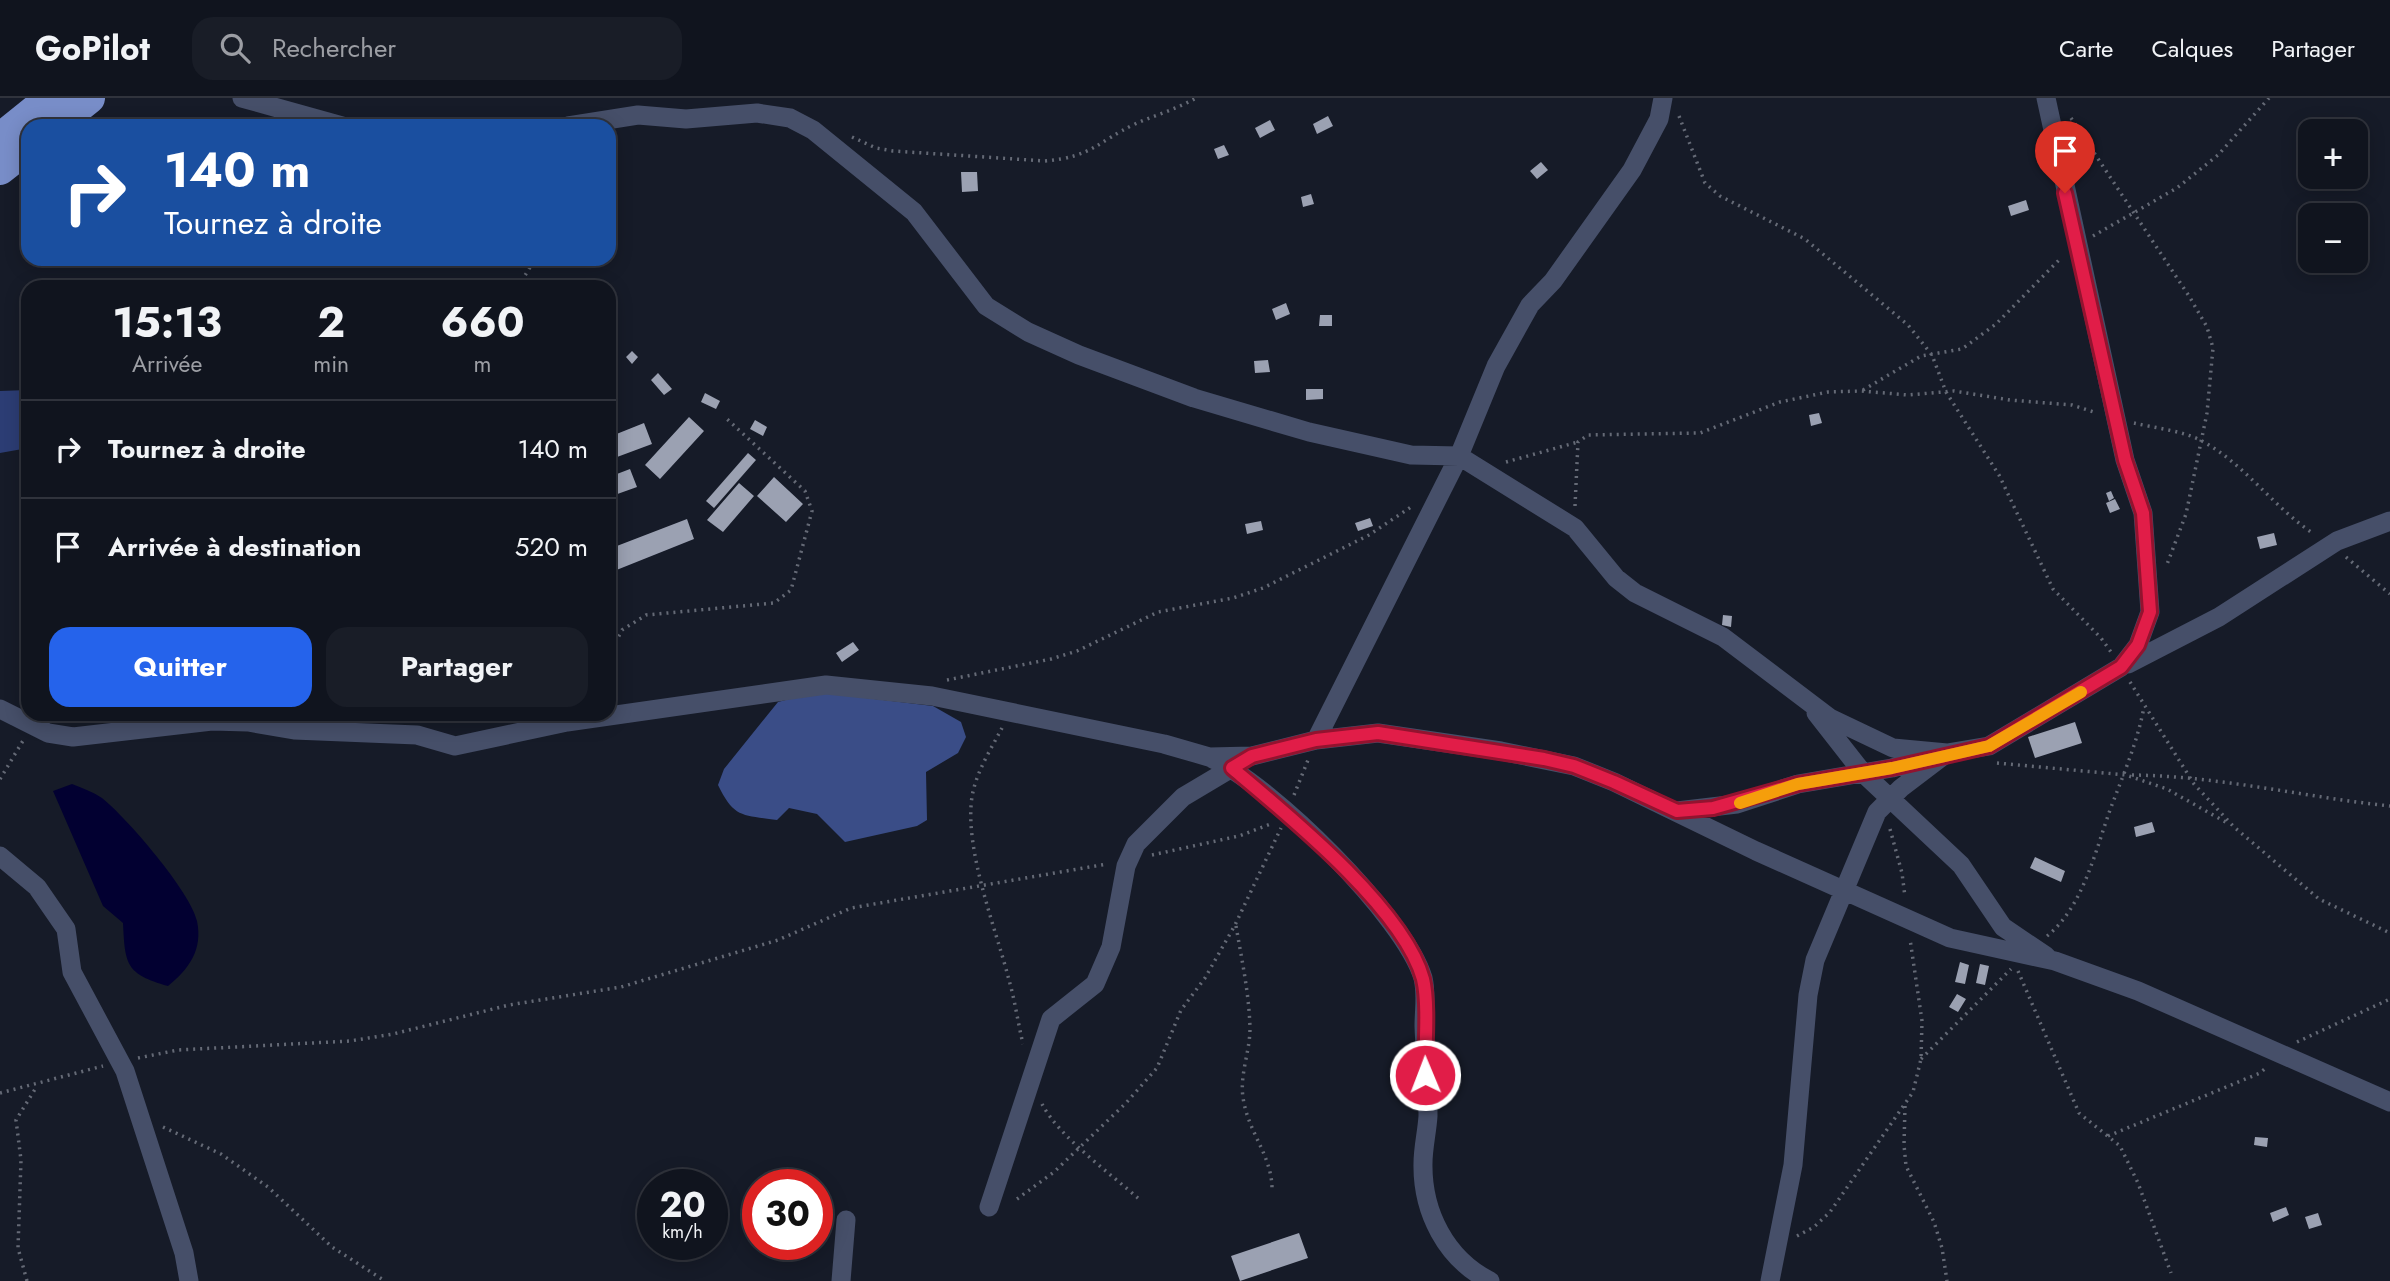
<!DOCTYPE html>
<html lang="fr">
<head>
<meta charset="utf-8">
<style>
	body { margin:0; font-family:Jost,sans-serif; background:#191d27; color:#f1f3f6; height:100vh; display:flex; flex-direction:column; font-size:26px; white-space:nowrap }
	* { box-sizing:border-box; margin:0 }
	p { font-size:23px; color:#9c9ea4 }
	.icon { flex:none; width:38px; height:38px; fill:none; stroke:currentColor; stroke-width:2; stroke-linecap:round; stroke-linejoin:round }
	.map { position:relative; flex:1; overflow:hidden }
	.drawer { position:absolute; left:21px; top:182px; width:595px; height:441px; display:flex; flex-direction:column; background:#10141e; border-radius:21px; box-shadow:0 4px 18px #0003,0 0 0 2px #30333c }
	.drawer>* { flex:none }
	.guide { position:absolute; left:21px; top:21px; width:595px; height:147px; border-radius:21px; box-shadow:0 4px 18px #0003,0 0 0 2px #30333c; background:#1a4fa0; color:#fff; overflow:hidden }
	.buttons { position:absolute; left:2298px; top:21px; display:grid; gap:14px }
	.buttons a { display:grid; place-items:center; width:70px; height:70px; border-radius:14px; background:#10141e; box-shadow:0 4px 18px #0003,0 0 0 2px #30333c; font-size:35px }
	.speed { position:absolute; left:637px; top:1071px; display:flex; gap:14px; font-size:35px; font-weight:700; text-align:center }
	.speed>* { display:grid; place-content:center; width:91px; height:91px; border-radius:50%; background:#10141e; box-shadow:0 4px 18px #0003,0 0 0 2px #30333c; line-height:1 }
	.speed small { font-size:18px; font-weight:400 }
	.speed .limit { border:10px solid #d22; background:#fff; color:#111 }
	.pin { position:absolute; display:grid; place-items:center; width:60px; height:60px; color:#fff; margin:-72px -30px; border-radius:50% 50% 50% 0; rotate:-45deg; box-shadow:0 0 7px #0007 }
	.pin .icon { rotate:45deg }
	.me { position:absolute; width:77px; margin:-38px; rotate:359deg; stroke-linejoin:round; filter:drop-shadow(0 0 5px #0008) }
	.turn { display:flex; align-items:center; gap:24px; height:147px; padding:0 28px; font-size:32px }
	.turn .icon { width:91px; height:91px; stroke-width:2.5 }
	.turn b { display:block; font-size:49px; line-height:60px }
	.eta { display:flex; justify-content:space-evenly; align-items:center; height:119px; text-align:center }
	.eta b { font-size:42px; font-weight:700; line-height:49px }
	.action { display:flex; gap:14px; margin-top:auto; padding:14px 28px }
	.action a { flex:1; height:80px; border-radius:21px; background:#2563eb; color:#fff; font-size:28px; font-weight:700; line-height:80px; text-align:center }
	.action a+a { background:#191d27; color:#f1f3f6 }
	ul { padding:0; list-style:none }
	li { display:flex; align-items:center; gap:21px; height:98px; padding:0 28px; border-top:2px solid #30333c }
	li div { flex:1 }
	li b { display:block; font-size:26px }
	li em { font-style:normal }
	header { display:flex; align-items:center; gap:42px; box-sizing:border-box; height:98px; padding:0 35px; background:#10141e; border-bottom:2px solid #30333c }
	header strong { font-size:33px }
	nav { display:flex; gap:38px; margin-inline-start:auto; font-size:24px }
	.search { width:490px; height:63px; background:#191d27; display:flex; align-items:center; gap:18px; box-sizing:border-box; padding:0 24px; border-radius:21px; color:#9c9ea4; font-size:26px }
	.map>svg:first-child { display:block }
	.green { fill:#2c3d74 }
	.forest { fill:#3a4d87 }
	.water { fill:#020031 }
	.building { fill:#9ba1b2 }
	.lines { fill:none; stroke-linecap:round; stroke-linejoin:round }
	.path { stroke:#656a76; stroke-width:3.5; stroke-dasharray:2 5; stroke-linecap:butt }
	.minor { stroke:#464f69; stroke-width:19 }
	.trunk { stroke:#788dc8; stroke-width:32 }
	.route-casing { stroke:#92132f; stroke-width:18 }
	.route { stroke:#e11d48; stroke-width:12 }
	.slow { stroke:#f59e0b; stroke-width:12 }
</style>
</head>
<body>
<header>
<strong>GoPilot</strong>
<div class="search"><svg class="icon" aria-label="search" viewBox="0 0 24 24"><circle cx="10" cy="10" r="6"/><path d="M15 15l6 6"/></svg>Rechercher</div>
<nav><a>Carte</a><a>Calques</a><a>Partager</a></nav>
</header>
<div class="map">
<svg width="2390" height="1183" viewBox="0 0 2390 1183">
	<rect width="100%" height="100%" fill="#161b28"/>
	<!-- green -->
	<path class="green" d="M28 292V350L0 355V293Z"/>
	<!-- forest -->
	<path class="forest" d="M816 594 933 608 961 624 966 639 958 655 926 674 927 722 917 728 845 744 817 716 789 710 777 722C742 717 734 720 718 687L724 671 778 604Z"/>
	<!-- water -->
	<path class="water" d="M72 686C82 690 93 694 102 700 126 719 191 794 197 823 203 852 189 871 168 888 126 876 125 867 123 825L103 808 53 693Z"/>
	<!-- building -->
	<path class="building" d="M1328 18 1333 28 1317 36 1313 26Z
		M1270 22 1275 32 1260 40 1255 30Z
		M1224 47 1229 57 1218 61 1214 51Z
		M1541 64 1548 72 1537 81 1530 73Z
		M961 74H977L978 93 962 94Z
		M1311 96 1314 106 1303 109 1301 99Z
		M2026 102 2029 112 2011 118 2008 108Z
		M1286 205 1290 216 1276 222 1272 211Z
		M1320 217H1332V228H1319Z
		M632 253 638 259 632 266 626 259Z
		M1268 262 1270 274 1255 275 1254 263Z
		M658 275 672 291 664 297 651 282Z
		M1306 291H1323V301L1306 302Z
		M705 295 720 303 716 311 701 304Z
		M1819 315 1822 325 1811 328 1809 317Z
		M689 319 704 333 660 381 645 367Z
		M755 322 767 329 763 338 750 331Z
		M644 325 652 346 609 362V339Z
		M748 355 756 362 714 410 706 403Z
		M630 371 637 389 609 399V379Z
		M774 379 803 406 786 424 757 398Z
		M739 385 754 398 723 434 707 422Z
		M2111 393 2114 400 2109 403 2106 395Z
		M2115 401 2120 411 2110 415 2106 405Z
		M1370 420 1373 428 1358 433 1355 425Z
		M687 421 694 441 609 475V451Z
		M1261 423 1263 432 1247 436 1245 426Z
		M2274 435 2277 447 2260 451 2257 439Z
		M1723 517 1732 518 1731 529 1722 527Z
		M853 544 859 552 842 564 836 555Z
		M408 616H429L430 618 409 620Z
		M2075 624 2082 645 2035 660 2028 639Z
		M2152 724 2155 734 2136 739 2134 729Z
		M2035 759 2065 773 2061 784 2030 770Z
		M1960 864 1969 867 1965 886 1955 884Z
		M1980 866 1989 868 1985 887 1976 885Z
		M1957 896 1966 901 1958 914 1949 909Z
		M2255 1039 2268 1040 2267 1049 2254 1047Z
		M2286 1109 2289 1117 2273 1124 2270 1115Z
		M2318 1115 2322 1127 2309 1131 2305 1119Z
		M1299 1135 1308 1160 1240 1183 1231 1158Z"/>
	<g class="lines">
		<!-- path -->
		<path class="path" d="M1679 18 1705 85 1720 98 1805 141 1908 227 1932 257 1946 294 1999 377 2053 491 2101 540 2111 554
			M2071 20 2189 198 2207 229 2213 250 2207 315 2186 416 2166 469
			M852 39 876 50 893 53 1045 63C1092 59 1097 44 1135 26 1155 17 1177 11 1196 0
			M2093 138 2177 90 2218 57 2269 0
			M518 189 535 161
			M1863 292 1921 258 1962 251 1996 226 2061 160
			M2134 325C2155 330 2184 333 2202 343 2245 366 2274 410 2314 436
			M1506 364 1578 344
			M1575 408 1578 344 1588 337 1700 335 1780 304 1828 294 1861 293 1908 297 1954 293 2010 302 2072 307 2097 315
			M2346 459 2390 496
			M609 557 622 532 646 517 774 505 791 492 812 413 805 393 727 321
			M947 582 1051 561 1077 553 1158 514 1233 500 1263 490 1369 437 1411 409
			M2130 584 2194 686 2234 729 2319 801 2390 835
			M1002 630C991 651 976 674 972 699 964 751 996 831 1009 882 1015 903 1018 925 1023 946
			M1997 665 2126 677 2167 691 2229 726
			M2132 677C2219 678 2304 699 2390 708
			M0 681 24 641
			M1294 697 1308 662
			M1890 731 1902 775 1905 799
			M1152 757 1239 738 1273 725
			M1236 828C1242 863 1249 895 1250 930 1250 956 1238 979 1244 1005 1250 1036 1272 1059 1272 1091
			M2047 838C2083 809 2095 754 2110 712 2123 677 2137 646 2144 609
			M2018 873 2079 1015 2120 1048 2138 1085 2171 1175
			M2297 944 2390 901
			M138 960 178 952 350 943 393 936 509 907 621 889 778 842 851 810 1107 766
			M1921 961 2011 871
			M0 995 103 968
			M1042 1006C1059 1039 1110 1075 1139 1101
			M1905 1008 1904 1047 1906 1068 1934 1124 1942 1150 1947 1183
			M163 1029 221 1056 268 1089 332 1149 385 1183
			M2108 1038 2260 975 2267 969
			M1017 1101 1054 1074 1126 1005 1157 970 1181 912 1205 880 1235 827 1281 730
			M1797 1138 1814 1129 1830 1114 1913 994 1921 961 1922 923 1910 841
			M27 1183 18 1150 21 1062 16 1022 37 988"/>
		<!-- minor -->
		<path class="minor" d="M242 0 342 28
			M568 28 638 17 686 21 757 15 790 20 813 32 914 114 986 208 1028 234 1079 257 1194 300 1309 334 1411 357 1459 358 1575 430 1616 480 1635 495 1723 539 1830 620 1893 650 1947 655 1989 648 2121 569 2138 547 2150 514 2143 415 2125 362 2046 0
			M2128 566 2219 519 2337 443 2390 423
			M0 611 48 635 73 639 212 623 248 624 294 632 417 637 455 648 567 624 826 587 932 598 1164 646 1209 659 1252 658 1316 642 1378 635 1501 653 1574 668 1614 684 1756 753 1950 840 2055 863 2138 893 2390 1004
			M1816 615 1863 675 1961 767 2003 829 2046 858
			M1316 642 1459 358 1496 268 1530 207 1553 183 1632 72 1659 21 1663 0
			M1213 661C1271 687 1405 819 1423 880 1427 897 1424 911 1424 928 1425 957 1428 988 1428 1018 1427 1034 1423 1050 1423 1065 1422 1114 1446 1161 1490 1183
			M1677 713 1737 706 1798 686 1892 670 1947 655 1901 690 1877 714 1815 862 1808 897 1793 1067 1770 1183
			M0 758 37 789 66 831 72 874 125 973 184 1155 189 1183
			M989 1109 1051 921 1095 886 1111 849 1126 768 1136 746 1183 699 1240 665
			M841 1183 846 1122"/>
		<!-- trunk -->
		<path class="trunk" d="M54 28 89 0
			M0 41 51 0
			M0 71 28 49"/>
	</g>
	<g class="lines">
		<defs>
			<path id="route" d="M1425 977C1425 949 1429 906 1423 881 1404 811 1288 717 1232 670L1252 658 1316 642 1378 635 1544 661 1574 668 1614 684 1677 713 1713 710 1798 686 1892 670 1989 648 2121 569 2138 547 2150 514 2143 415 2125 362 2065 95"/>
		</defs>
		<!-- route casing -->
		<use href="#route" class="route-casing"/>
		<!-- route -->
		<use href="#route" class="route"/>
		<!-- slow -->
		<path class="slow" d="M1740 705 1798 686 1892 670 1989 648 2081 594"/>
	</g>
</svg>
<div class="buttons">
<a>+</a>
<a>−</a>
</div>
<div class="speed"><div>20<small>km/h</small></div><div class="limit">30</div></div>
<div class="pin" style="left:2065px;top:95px;background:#d93025"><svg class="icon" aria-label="arrive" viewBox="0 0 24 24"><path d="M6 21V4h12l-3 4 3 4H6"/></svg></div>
<svg class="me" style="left:1425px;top:977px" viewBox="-20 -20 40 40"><circle r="17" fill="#e11d48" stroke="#fff" stroke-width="3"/><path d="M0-11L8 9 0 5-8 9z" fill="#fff"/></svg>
<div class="guide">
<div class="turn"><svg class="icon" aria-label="right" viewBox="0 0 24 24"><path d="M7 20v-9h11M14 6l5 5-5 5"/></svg><div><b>140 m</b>Tournez à droite</div></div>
</div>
<section class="drawer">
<div class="eta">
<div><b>15:13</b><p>Arrivée</p></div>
<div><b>2</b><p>min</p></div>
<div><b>660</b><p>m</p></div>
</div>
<ul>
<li><svg class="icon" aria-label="right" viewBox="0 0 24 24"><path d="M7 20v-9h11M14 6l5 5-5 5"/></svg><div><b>Tournez à droite</b></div><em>140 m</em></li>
<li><svg class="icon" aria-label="arrive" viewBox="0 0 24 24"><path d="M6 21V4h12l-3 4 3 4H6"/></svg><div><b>Arrivée à destination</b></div><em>520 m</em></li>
</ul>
<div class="action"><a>Quitter</a><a>Partager</a></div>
</section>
</div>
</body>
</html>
